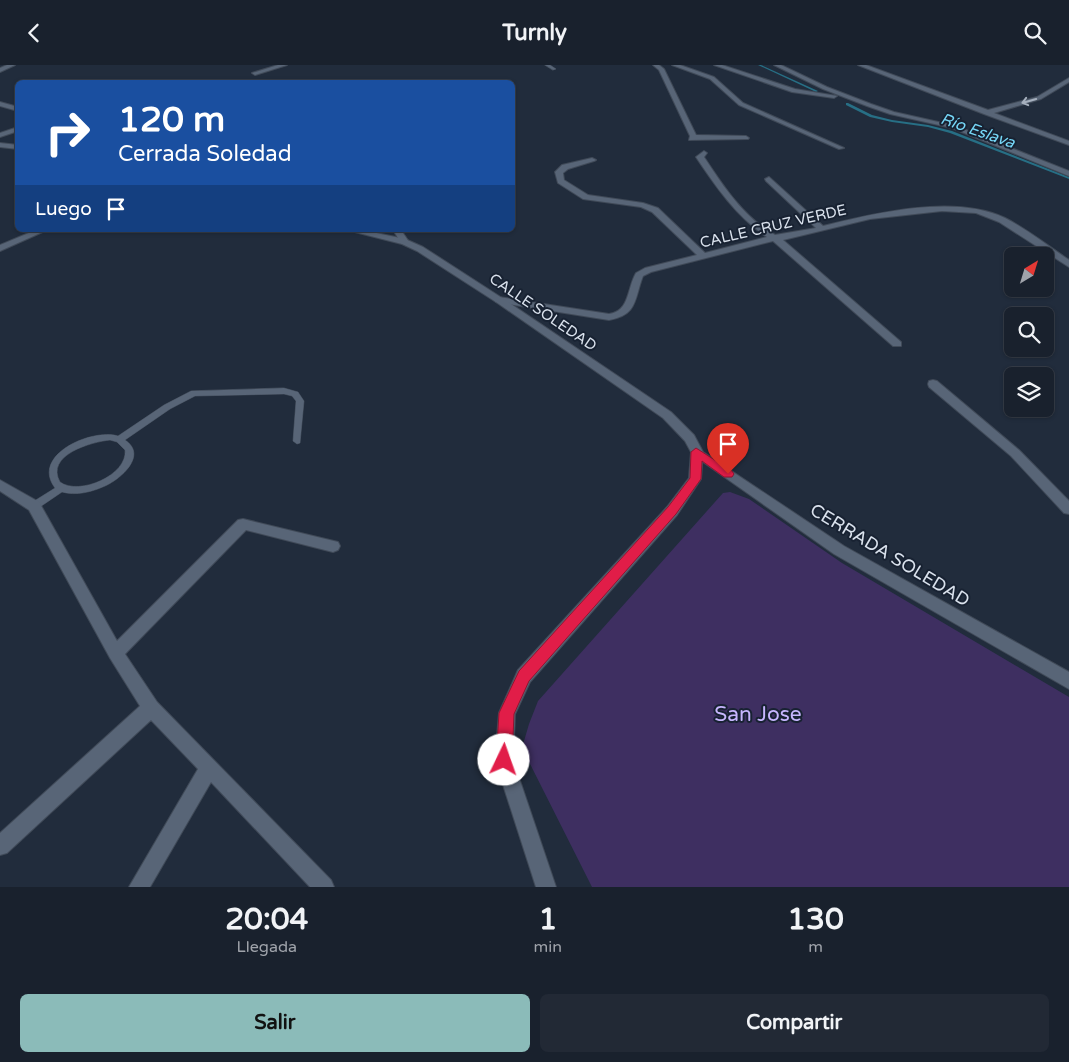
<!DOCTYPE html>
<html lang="es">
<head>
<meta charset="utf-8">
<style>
	body { margin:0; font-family:"Varela Round",sans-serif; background:#222935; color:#f1f3f6; height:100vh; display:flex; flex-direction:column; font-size:19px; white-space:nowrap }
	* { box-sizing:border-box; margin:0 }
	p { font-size:16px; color:#9fa3aa }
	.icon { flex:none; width:28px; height:28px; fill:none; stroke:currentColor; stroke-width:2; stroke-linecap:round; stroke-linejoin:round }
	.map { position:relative; height:822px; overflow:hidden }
	.panel { display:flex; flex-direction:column; background:#19212d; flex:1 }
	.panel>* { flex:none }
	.banner { position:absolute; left:15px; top:15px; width:500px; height:152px; border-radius:8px; box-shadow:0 1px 4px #0004,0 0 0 1px #373e49; background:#1a4fa0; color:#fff; overflow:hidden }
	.needle { width:32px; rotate:38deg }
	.controls { position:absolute; left:1004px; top:182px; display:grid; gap:10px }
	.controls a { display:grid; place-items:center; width:50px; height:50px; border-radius:8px; background:#19212d; box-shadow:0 1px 4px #0004,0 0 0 1px #373e49; font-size:25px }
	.pin { position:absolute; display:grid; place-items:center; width:42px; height:42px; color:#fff; margin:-51px -21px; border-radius:50% 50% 50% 0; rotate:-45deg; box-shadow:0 0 5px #0007 }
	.pin .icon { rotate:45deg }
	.me { position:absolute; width:55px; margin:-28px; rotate:3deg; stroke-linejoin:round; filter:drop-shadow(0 0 4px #0008) }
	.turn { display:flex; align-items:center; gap:18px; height:105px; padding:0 20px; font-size:22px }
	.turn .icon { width:65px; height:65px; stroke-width:2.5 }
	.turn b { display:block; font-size:35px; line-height:42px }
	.then { display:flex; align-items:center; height:48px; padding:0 20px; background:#0003; gap:10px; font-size:19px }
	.eta { display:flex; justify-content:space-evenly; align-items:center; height:85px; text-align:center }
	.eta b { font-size:30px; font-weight:700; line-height:35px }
	.action { display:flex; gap:10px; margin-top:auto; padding:10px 20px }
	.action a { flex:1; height:58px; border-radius:8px; background:#8bbbb9; color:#111; font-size:20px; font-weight:700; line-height:58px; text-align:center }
	.action a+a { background:#222935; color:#f1f3f6 }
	header { display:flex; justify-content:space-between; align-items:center; height:65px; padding:0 20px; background:#19212d; font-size:22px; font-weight:700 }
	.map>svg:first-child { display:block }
	.green { fill:#3e2f61 }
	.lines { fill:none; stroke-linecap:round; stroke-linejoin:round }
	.stream { fill:#276f85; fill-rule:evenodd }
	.service-casing { stroke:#404a58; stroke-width:1 }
	.minor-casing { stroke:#404a58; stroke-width:2 }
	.tertiary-casing { stroke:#404a58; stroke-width:2 }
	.service { fill:#586577; fill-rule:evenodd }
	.minor { fill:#586577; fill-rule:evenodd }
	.tertiary { fill:#586577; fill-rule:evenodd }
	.oneway { stroke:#a6b0be }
	.route { fill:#e11d48; stroke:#92132f }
	.labels { text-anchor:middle; stroke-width:4; stroke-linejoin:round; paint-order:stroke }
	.far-street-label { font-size:15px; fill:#dae2ed; stroke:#182232 }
	.far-water-label { font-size:16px; font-style:italic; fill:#76d7f7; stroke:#182232 }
	.street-label { font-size:18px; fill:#dae2ed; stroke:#182232 }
	.near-park-label { font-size:21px; fill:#c7b6fe; stroke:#182232 }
</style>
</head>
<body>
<header><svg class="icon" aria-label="back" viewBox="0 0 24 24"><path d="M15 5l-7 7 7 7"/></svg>Turnly<svg class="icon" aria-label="search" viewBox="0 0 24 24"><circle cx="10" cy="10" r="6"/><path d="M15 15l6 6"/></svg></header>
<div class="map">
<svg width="1069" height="822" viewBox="0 0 1069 822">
	<rect width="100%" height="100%" fill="#212c3c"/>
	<!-- green -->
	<path class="green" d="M730 427 749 434 842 498 1069 632V822H592L522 683 529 659 538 636 723 428Z"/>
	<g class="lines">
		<!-- stream -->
		<path class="stream" d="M758 0H761L818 26 816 27Z
			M846 38H848L872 50 892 55 928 60 952 66 1069 112V114L950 68 928 62 892 57 870 52 846 40Z"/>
		<defs>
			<path id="service" d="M545 0H550L556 4 553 5Z
				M284 323 298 327 304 336 300 378 297 379 293 376 296 336 292 331 284 329 195 331 170 344 125 375C148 390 121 414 105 421 92 427 76 431 62 427L37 444H31L29 441 31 438 55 423C30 390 92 363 118 371L164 340 191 326ZM110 375 117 377 125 385C128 410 79 431 60 417 45 390 91 377 110 375Z"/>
			<path id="minor" d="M7 0H15L0 7V3Z
				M278 0H287L255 10 252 8Z
				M653 0H659L664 4 696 70 746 71 749 73 748 74 689 75 690 71 659 5Z
				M672 0H680L714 12 743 38 844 83 839 84 739 40 710 14Z
				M714 0H722L795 24 837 31 834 33 792 27Z
				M774 0H781L827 22 871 39 894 47 956 61 1069 106V111L952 63 890 49 867 41 823 24Z
				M858 0H866L988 45 1037 32 1069 13V17L1041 34 994 48 1069 76V80L984 49Z
				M0 37 18 42V46L0 41Z
				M18 62V66L0 72V68Z
				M0 78 18 80V84L0 82Z
				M704 86 707 88 704 92C723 121 744 153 775 170L816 163 766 116 765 114 769 112 823 161C875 148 955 129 1005 153 1027 164 1048 181 1069 195V202L999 157 976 148 942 146 870 154 783 175 901 277V281H893L773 176 651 207 643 211C634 234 638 250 609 255L496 237 494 235 499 232 609 249C630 246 627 223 636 208L645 203 697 190 652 147 641 142 583 134 558 118 555 107 562 100 592 93 596 95 594 96 568 104 563 108 564 115 588 130 643 138 658 143 705 188 767 172C737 152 716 122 696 92Z
				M393 165H401L409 177 408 179H402Z
				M933 315 937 316 1019 385 1069 436V449L1064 448 1011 391 929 322 928 319 929 316Z
				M697 383 844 481 1069 607V624L834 489 693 390 691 387 693 384Z
				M0 415 39 437 117 576 238 455 243 454 338 477 340 481 338 485 333 487 246 465 125 589 157 637 331 815 334 822H310L211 717 150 822H129L198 704 151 655 7 788 0 790V768L140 641 110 593 29 445 0 426Z"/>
			<path id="tertiary" d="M36 165H47L0 186V180Z
				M347 165H362L405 174 423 182 502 233 671 347 694 370 703 387 701 414 677 450 530 617 515 649 513 695 556 822H536L495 695 499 648 518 605 667 442 689 413 691 387 685 376 663 353 496 237 417 186 402 179Z"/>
		</defs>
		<!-- service casing -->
		<use href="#service" class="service-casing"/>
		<!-- minor casing -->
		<use href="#minor" class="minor-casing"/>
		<!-- tertiary casing -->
		<use href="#tertiary" class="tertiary-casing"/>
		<!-- service -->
		<use href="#service" class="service"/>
		<!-- minor -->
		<use href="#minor" class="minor"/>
		<!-- tertiary -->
		<use href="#tertiary" class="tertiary"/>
	</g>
	<!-- one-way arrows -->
	<defs><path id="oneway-shaft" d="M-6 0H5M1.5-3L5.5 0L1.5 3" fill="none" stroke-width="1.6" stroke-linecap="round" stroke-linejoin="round" transform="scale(1.25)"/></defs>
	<use class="oneway" href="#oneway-shaft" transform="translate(1029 36) rotate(164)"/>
	<!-- route -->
	<path class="route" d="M696 383 732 406 734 409 732 412H724L702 396 701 414 676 449 529 616 514 649 512 695 510 700 504 703 499 700 496 695 499 648 519 606 668 442 690 413 691 387Z"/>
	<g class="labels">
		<!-- far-street labels -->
		<g class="far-street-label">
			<text transform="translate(773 161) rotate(-13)" y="5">CALLE CRUZ VERDE</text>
			<text transform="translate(543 247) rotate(34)" y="5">CALLE SOLEDAD</text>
		</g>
		<!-- far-water labels -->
		<g class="far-water-label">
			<text transform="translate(978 65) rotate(19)" y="6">Río Eslava</text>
		</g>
		<!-- street labels -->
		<g class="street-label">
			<text transform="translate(890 490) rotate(31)" y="6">CERRADA SOLEDAD</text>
		</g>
		<!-- near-park labels -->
		<g class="near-park-label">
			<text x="758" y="656">San Jose</text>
		</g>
	</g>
</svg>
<div class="controls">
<a><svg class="needle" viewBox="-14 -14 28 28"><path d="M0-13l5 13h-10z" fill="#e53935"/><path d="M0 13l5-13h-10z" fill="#9fa3aa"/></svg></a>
<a><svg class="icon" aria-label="search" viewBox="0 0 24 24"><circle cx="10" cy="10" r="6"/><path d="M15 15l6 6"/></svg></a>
<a><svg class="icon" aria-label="layers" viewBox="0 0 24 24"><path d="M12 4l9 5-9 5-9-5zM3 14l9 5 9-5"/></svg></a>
</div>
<div class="pin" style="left:728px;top:409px;background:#d93025"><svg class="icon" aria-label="arrive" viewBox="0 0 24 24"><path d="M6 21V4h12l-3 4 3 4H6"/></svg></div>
<svg class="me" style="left:504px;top:695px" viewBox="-20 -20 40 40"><circle r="19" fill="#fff"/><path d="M0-13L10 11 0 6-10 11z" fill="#e11d48"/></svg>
<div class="banner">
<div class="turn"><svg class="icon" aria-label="right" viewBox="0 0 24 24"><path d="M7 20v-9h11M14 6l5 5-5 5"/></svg><div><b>120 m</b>Cerrada Soledad</div></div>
<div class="then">Luego<svg class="icon" aria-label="arrive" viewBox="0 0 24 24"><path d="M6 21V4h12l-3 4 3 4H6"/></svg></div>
</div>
</div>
<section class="panel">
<div class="eta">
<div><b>20:04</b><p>Llegada</p></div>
<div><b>1</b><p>min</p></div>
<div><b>130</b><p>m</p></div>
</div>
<div class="action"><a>Salir</a><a>Compartir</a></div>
</section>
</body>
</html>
